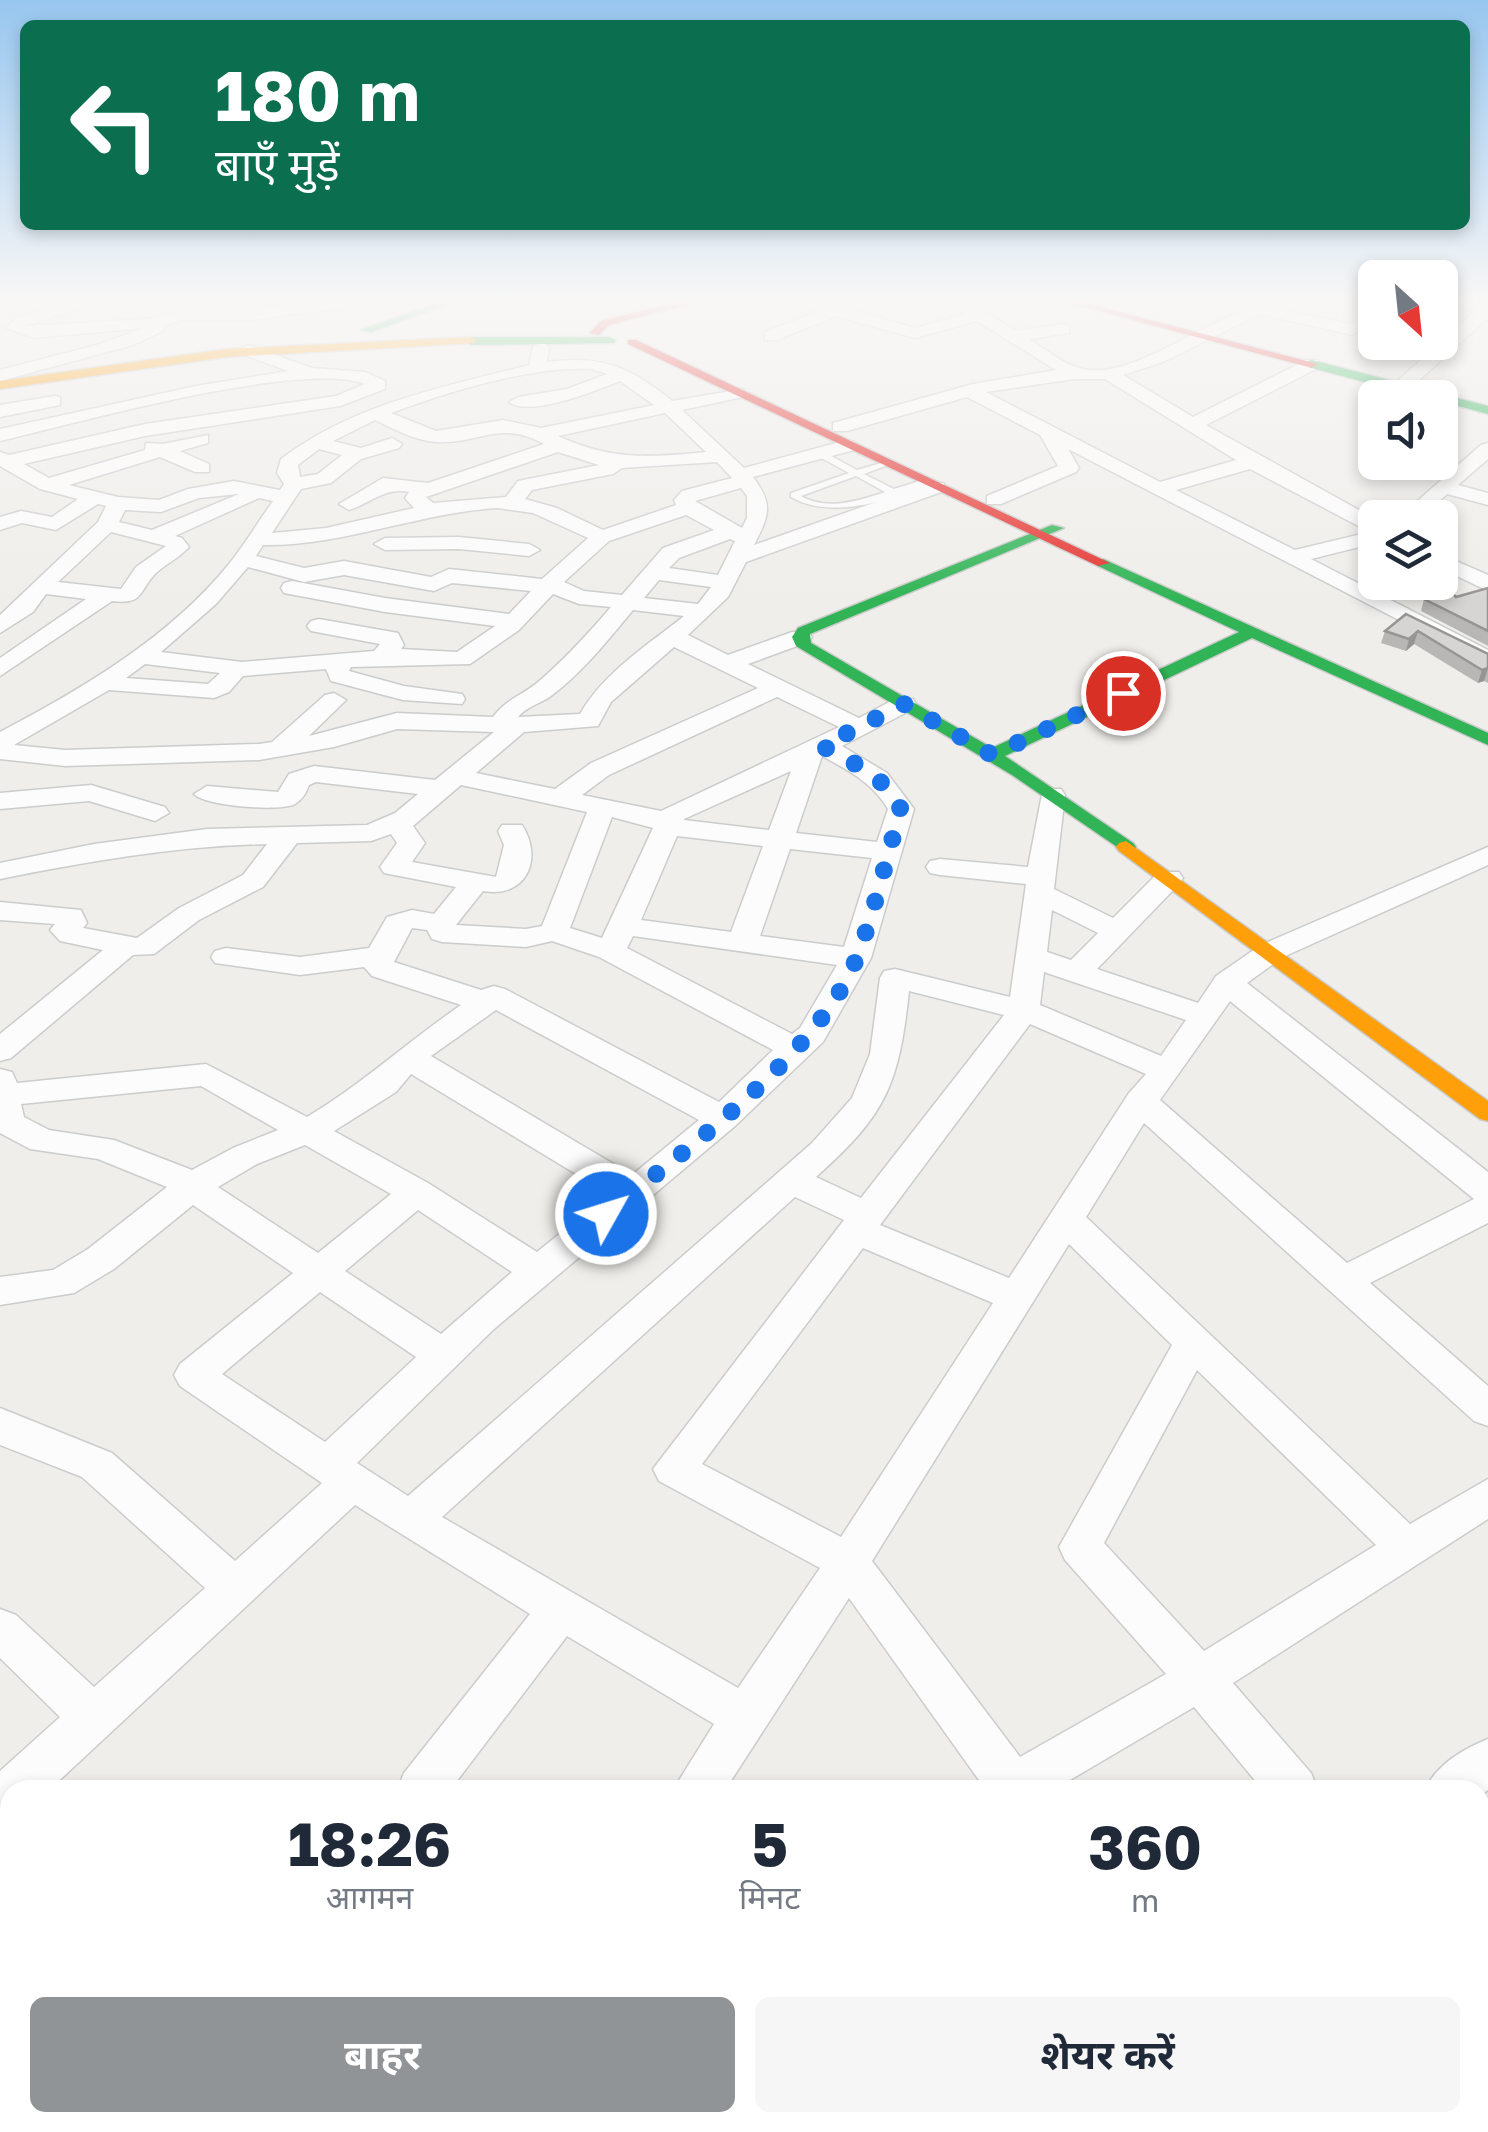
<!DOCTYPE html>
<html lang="hi">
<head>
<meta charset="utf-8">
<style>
	body { margin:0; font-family:"Golos Text","Noto Sans Devanagari",sans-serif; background:#f6f6f7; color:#1f2937; height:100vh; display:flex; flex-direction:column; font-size:38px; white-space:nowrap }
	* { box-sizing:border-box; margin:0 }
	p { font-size:32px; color:#747a83 }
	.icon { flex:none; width:55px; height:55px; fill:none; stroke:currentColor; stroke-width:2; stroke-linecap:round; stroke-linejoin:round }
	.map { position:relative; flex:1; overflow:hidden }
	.side { position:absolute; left:0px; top:1780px; width:1490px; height:352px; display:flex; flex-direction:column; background:#fff; border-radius:30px 30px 0 0; box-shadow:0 5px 15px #0003 }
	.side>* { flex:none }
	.banner { position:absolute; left:20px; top:20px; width:1450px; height:210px; border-radius:15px; box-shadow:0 5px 15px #0003; background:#0b6e4f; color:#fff; overflow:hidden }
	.needle { width:65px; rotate:153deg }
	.buttons { position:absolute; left:1358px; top:260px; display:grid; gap:20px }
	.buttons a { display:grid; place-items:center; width:100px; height:100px; border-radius:15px; background:#fff; box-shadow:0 5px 15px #0003; font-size:50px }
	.pin { position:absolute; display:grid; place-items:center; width:85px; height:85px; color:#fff; margin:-42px; border:5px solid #fff; border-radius:50%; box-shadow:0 2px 10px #0007 }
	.me { position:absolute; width:110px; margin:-55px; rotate:51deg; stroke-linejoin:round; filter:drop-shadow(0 0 8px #0008) }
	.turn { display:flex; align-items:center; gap:35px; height:210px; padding:0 30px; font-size:45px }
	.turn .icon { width:130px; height:130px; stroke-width:2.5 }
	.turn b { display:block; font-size:70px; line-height:85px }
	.eta { display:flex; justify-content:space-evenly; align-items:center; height:170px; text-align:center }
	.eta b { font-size:60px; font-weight:700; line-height:70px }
	.cta { display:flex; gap:20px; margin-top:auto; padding:20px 30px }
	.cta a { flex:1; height:115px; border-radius:15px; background:#919496; color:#fff; font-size:40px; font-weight:700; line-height:115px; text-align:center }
	.cta a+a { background:#f6f6f7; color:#1f2937 }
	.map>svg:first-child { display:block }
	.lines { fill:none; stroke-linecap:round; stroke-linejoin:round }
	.lane-casing { stroke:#cbcccc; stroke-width:3 }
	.street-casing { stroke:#cbcccc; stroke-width:3 }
	.fast-casing { stroke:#cacacb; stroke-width:3 }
	.slow-casing { stroke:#cacacb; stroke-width:3 }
	.jam-casing { stroke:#cacacb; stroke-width:3 }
	.lane { fill:#fdfcfc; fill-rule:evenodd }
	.street { fill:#fdfcfc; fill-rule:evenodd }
	.fast { fill:#30b455; fill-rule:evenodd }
	.slow { fill:#ff9f0a; fill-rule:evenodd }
	.jam { fill:#e5322d; fill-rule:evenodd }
	.wall { fill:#b8b7b5 }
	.shaded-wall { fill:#969594 }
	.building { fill:#d6d5d3; stroke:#969594; stroke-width:2.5 }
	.route { stroke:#1a73e8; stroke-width:18; stroke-dasharray:0 32.4 }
</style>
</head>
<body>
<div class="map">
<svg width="1488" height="2132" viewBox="0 0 1488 2132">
	<rect width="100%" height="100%" fill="#efeeea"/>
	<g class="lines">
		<defs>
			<path id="lane" d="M816 451H822L857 470 888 461V465L864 474 894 489 926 479 931 482C895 501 829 520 791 497V493L849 473 816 455ZM856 476 885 492C858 501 827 511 801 496Z"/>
			<path id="street" d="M72 303H99L25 326 149 319 183 310 351 303 343 308 251 320H183L164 325 163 331 133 345 0 381V370L100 344 144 328 34 338 6 328 16 317Z
				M800 303H841L848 309 915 328 966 314 953 303H969L1016 331 1063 324 1069 325V333L1029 339C1044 348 1060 362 1076 367 1131 388 1221 303 1279 303L1274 308 1349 324 1375 310V322L1352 335 1260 314 1163 362 1123 375 1193 417 1306 360H1318V368L1206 425 1375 519V543L1311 559 1488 650V666L1068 449 1079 468 1076 472 1001 504H987V496L1058 466 1040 435 967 397 847 431H833V423L973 384 1056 370 977 321 915 338 836 316 777 340H765V332L819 311ZM1075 379H1105L1236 460 1160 482 986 392ZM1250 469 1368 531 1370 532 1295 550 1176 490Z
				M1449 303 1488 304V318L1407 391H1395V383L1476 311Z
				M541 342 549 347 547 362C602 355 629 366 672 401L743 389V397L682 410 744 468 847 440 854 442V450L753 477C774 505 769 515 754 545L930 483H944V491L746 562 728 597 688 635 728 655 792 632H808L812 637 808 642 748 664 859 718 895 699H913L916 704 913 709 842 746 887 773 914 809 871 958 823 1042 735 1126 494 1329 357 1463 408 1496 812 1143 852 1098 870 1054 880 978 884 971 895 969 1010 997 1026 884 940 875 930 873 926 867 930 861 940 859 1028 867 1043 789H1061L1065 795 1054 889 1113 918 1159 872H1179L1183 878 1179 884 1097 969 1198 1003 1216 976 1261 945 1488 847V865L1283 957 1247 983 1488 1172V1223L1370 1283 1488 1386V1426L1474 1421 1144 1123 1086 1217 1410 1524 1488 1479V1519L1233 1683 1311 1773 1318 1790H1263L1194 1707 1053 1790H986L849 1598 725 1790H673L714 1724 567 1636 450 1790H397L404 1773 530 1614 355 1505 49 1790H10V1812L0 1808V1771L60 1717 0 1658V1609L16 1615 94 1687 205 1588 82 1477 0 1445V1408L112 1453 235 1561 322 1483 180 1386 174 1375 180 1364 293 1273 193 1205 114 1269 74 1293 0 1305V1277L53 1270 88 1249 167 1187 98 1159 30 1149 0 1133V1069L12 1072 17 1083 206 1064 307 1117C364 1083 407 1042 461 1005L372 976 364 967 300 975 215 963 211 957 215 951 226 948 300 957 369 948 387 917 412 910 434 914 456 887 384 873 380 867 397 843 391 834 371 841 297 843 263 887 199 920 154 954 133 955 11 1058 0 1061V1034L103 950 60 941 50 930 55 924 0 920V902L81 910 87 923 83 928 137 938 179 908 243 875 267 844C177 846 89 861 0 879V863L94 844 207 829 367 825 395 813 418 794 316 782 309 785C306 793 303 799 295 804 281 812 204 806 194 794L207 786 278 792 289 774 314 766 435 780 494 732 397 729 334 747 259 760 65 766 0 759V732C82 689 170 637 229 564 245 544 258 522 273 501L259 498 175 536 182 538 189 547C179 558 167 563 156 573 138 591 145 605 112 601L0 676V658L86 599 46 594 33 612 0 633V615L98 522 106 506 98 504 56 530 22 523 0 530V517L21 511 52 517 78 499 40 489 0 466V452L9 455 145 424 336 396 365 384C299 360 77 423 0 441V429L196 386 288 371 242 354 239 350 248 345 312 368 365 372 385 381V389L340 406 145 436 24 464 49 478 145 450 146 443 163 444 208 435V443L180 451 209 464V472H195L160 457 69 485 118 497 159 500 188 489 234 481 280 490 284 484 277 473 281 459C356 403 441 388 529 365L533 347ZM592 369 607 374 567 389 518 397 509 402C530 418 597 390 620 381L654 405 541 428 503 420 436 431 391 413C450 391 530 366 592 369ZM665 413 706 452C649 458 610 460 558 436ZM375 420C394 429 414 440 435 442 479 445 498 419 544 444L428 483 383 478 339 504 349 510C371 503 385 487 409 492L405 498 414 508 326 528 272 533 301 489 331 483 361 459 399 448 402 444 392 438 361 448 333 441ZM319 449 342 455 318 474 300 477 298 465ZM558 452 599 465 518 481 506 497 433 503 426 497ZM717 462 732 478 682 491 674 500 676 505 603 530 557 508 525 499 532 490 613 474 622 468ZM741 488 747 496V518L742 528 695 501ZM239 494 152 530 119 522 125 510 161 512 199 498ZM497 508 533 513 588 538 542 579 449 569 431 577 344 561 304 568 256 556 263 545C344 546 418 513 497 508ZM686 515 714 530 663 548 622 595 584 591 564 582 609 541ZM111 532 166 546 136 567 121 589 58 582ZM730 539 735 541 718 575 669 568 679 558ZM248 567 304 582 344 575 434 591 452 583 531 591 509 614 385 598 292 581 284 583 281 588 284 593 385 612 495 626 457 652 401 649 404 645 398 633 319 619 311 621 307 626 311 631 380 644 374 651 242 662 161 652 216 604ZM659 580 711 587 698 604 644 598ZM553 594 579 604 611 607C588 634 564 660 537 683 521 696 506 699 493 717L397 713 309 736 346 700 334 693 325 695 272 742 259 744 65 750 14 745 109 690 214 698 229 692 243 676 326 669 331 681 403 700 462 704 465 699 462 694 404 686 349 671 351 667 470 664 519 630ZM633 610 684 616C648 645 604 672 580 714L518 717C527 706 540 704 551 696 583 672 608 640 633 610ZM674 647 758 688 591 763 555 789 476 773 524 732 598 726 611 702ZM145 664 220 673 208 684 126 678ZM777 697 839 727 661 811 582 795 609 775ZM822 756C848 770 873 783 888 809L877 842 796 833ZM791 771 769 830 684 820V819ZM461 785 587 812 542 926 526 929 456 925 483 891C526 899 544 859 522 825H502L498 831 504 845 496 877 412 862 425 843 413 826ZM612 817 653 828 602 938 570 928ZM677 836 763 846 731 932 641 920ZM790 849 872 858 844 947 760 936ZM1052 910 1098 933 1071 960 1047 952ZM412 928 427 930 432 939 442 942 526 947 552 941 599 957 773 1050 719 1102 505 989 494 986 481 990 394 962ZM633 936 837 965 800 1028 792 1034 627 948ZM1044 972 1186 1020 1161 1056 1040 1005ZM909 991 1004 1015 861 1198 816 1177C887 1114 899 1084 909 991ZM1230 1001 1474 1199 1347 1263 1160 1100ZM496 1010 699 1120 632 1175 431 1056ZM1030 1024 1146 1074 1129 1093 1009 1278 880 1225ZM411 1074 609 1194 537 1252 428 1183 334 1131 396 1092ZM201 1086 278 1130 233 1148 192 1170 114 1140 49 1130 24 1117 21 1104ZM305 1145 391 1194 318 1253 218 1187 257 1164ZM795 1197 844 1220 653 1469 659 1481 820 1568 738 1688 442 1517ZM418 1210 512 1272 441 1334 345 1271ZM1069 1244 1172 1345 1059 1547 1065 1560 1166 1674 1020 1757 872 1561ZM863 1248 993 1303 841 1537 702 1464ZM320 1292 416 1357 325 1442 222 1374ZM1197 1370 1376 1545 1204 1651 1104 1543Z
				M54 396 60 397V405L0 417V405Z
				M1488 443V459L1458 485 1488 493V505L1447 494 1421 518H1398L1481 445Z
				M459 537 529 544 540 550 529 556 459 549 385 550 374 544 385 538Z
				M1440 554 1488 575V591L1440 568Z
				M91 785 165 807 169 813 155 821 89 801 0 809V793Z
				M1488 1739V1790L1480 1796V1790H1425C1436 1765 1463 1749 1488 1739Z
				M10 1968V2027L0 2031V1972Z
				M1480 1982 1488 1985V2044L1480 2040Z
				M434 2122H497L500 2130 438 2132Z
				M1234 2122H1292L1296 2132H1238Z"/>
			<path id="fast" d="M436 303H452L371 332 361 330Z
				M610 337 616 341 614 343 471 345 465 341 471 337Z
				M1312 360 1488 406V414L1440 401V398H1426L1308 367V361Z
				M1052 525 1064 528 810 634 811 643 992 748 1239 632 1098 566 1096 563 1103 559 1488 733V745L1252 638 1005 756 1133 843 1136 847 1133 851 1126 853 1012 775 796 646 792 637 798 628Z"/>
			<path id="slow" d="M471 337 477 341 475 343 227 357 0 389V381L227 349Z
				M1126 841 1488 1101V1121L1480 1119 1119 851 1116 847 1119 843Z"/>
			<path id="jam" d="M675 303H694L609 325 599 335 589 333 601 321Z
				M1069 303H1086L1318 364 1312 368Z
				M628 340H636L1110 563 1098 566 628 344Z"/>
		</defs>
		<!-- lane casing -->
		<use href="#lane" class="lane-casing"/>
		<!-- street casing -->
		<use href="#street" class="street-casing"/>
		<!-- fast casing -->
		<use href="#fast" class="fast-casing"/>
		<!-- slow casing -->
		<use href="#slow" class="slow-casing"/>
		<!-- jam casing -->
		<use href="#jam" class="jam-casing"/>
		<!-- lane -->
		<use href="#lane" class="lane"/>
		<!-- street -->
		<use href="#street" class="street"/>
		<!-- fast -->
		<use href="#fast" class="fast"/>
		<!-- slow -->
		<use href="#slow" class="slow"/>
		<!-- jam -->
		<use href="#jam" class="jam"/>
	</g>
	<!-- wall -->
	<path class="wall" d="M1488 588V646L1421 611 1424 599 1456 597Z
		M1406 614 1488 654V683L1484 681 1478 683 1414 644 1406 651 1381 643 1385 631Z"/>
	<!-- shaded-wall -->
	<path class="shaded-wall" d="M1418 631 1414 644 1406 651 1409 639Z
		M1488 668 1484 681 1478 683 1482 670Z"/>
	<!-- building -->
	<path class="building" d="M1444 583 1456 597 1488 588V631L1424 599Z
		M1406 614 1488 654V668L1482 670 1418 631 1409 639 1385 631Z"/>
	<!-- sky -->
	<linearGradient id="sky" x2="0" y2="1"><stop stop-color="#97c6ef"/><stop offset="0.5" stop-color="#f8f7f6"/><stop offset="1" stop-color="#f8f7f6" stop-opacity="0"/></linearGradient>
	<rect width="1488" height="601" fill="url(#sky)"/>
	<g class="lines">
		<!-- route -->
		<path class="route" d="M606 1214C686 1149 820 1053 857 957 875 910 886 858 901 810 886 776 853 763 822 746L904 704 992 755 1123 693"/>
	</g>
</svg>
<div class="buttons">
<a><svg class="needle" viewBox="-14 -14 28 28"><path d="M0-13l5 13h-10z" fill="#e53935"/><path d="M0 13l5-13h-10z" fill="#747a83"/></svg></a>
<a><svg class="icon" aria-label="sound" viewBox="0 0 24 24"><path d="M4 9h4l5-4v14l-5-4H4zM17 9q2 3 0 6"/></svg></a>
<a><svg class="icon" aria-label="layers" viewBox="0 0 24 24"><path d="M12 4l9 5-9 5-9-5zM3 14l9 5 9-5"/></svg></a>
</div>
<div class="pin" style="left:1123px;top:693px;background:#d93025"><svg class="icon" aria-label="arrive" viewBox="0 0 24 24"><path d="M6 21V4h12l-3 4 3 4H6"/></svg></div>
<svg class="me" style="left:606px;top:1214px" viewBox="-20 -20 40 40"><circle r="17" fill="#1a73e8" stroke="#fff" stroke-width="3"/><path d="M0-11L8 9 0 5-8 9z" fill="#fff"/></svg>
<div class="banner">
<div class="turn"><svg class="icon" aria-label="left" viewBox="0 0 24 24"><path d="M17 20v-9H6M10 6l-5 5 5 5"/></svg><div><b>180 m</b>बाएँ मुड़ें</div></div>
</div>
<section class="side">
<div class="eta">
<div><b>18:26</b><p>आगमन</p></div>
<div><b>5</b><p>मिनट</p></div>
<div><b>360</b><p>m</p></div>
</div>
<div class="cta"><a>बाहर</a><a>शेयर करें</a></div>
</section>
</div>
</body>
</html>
